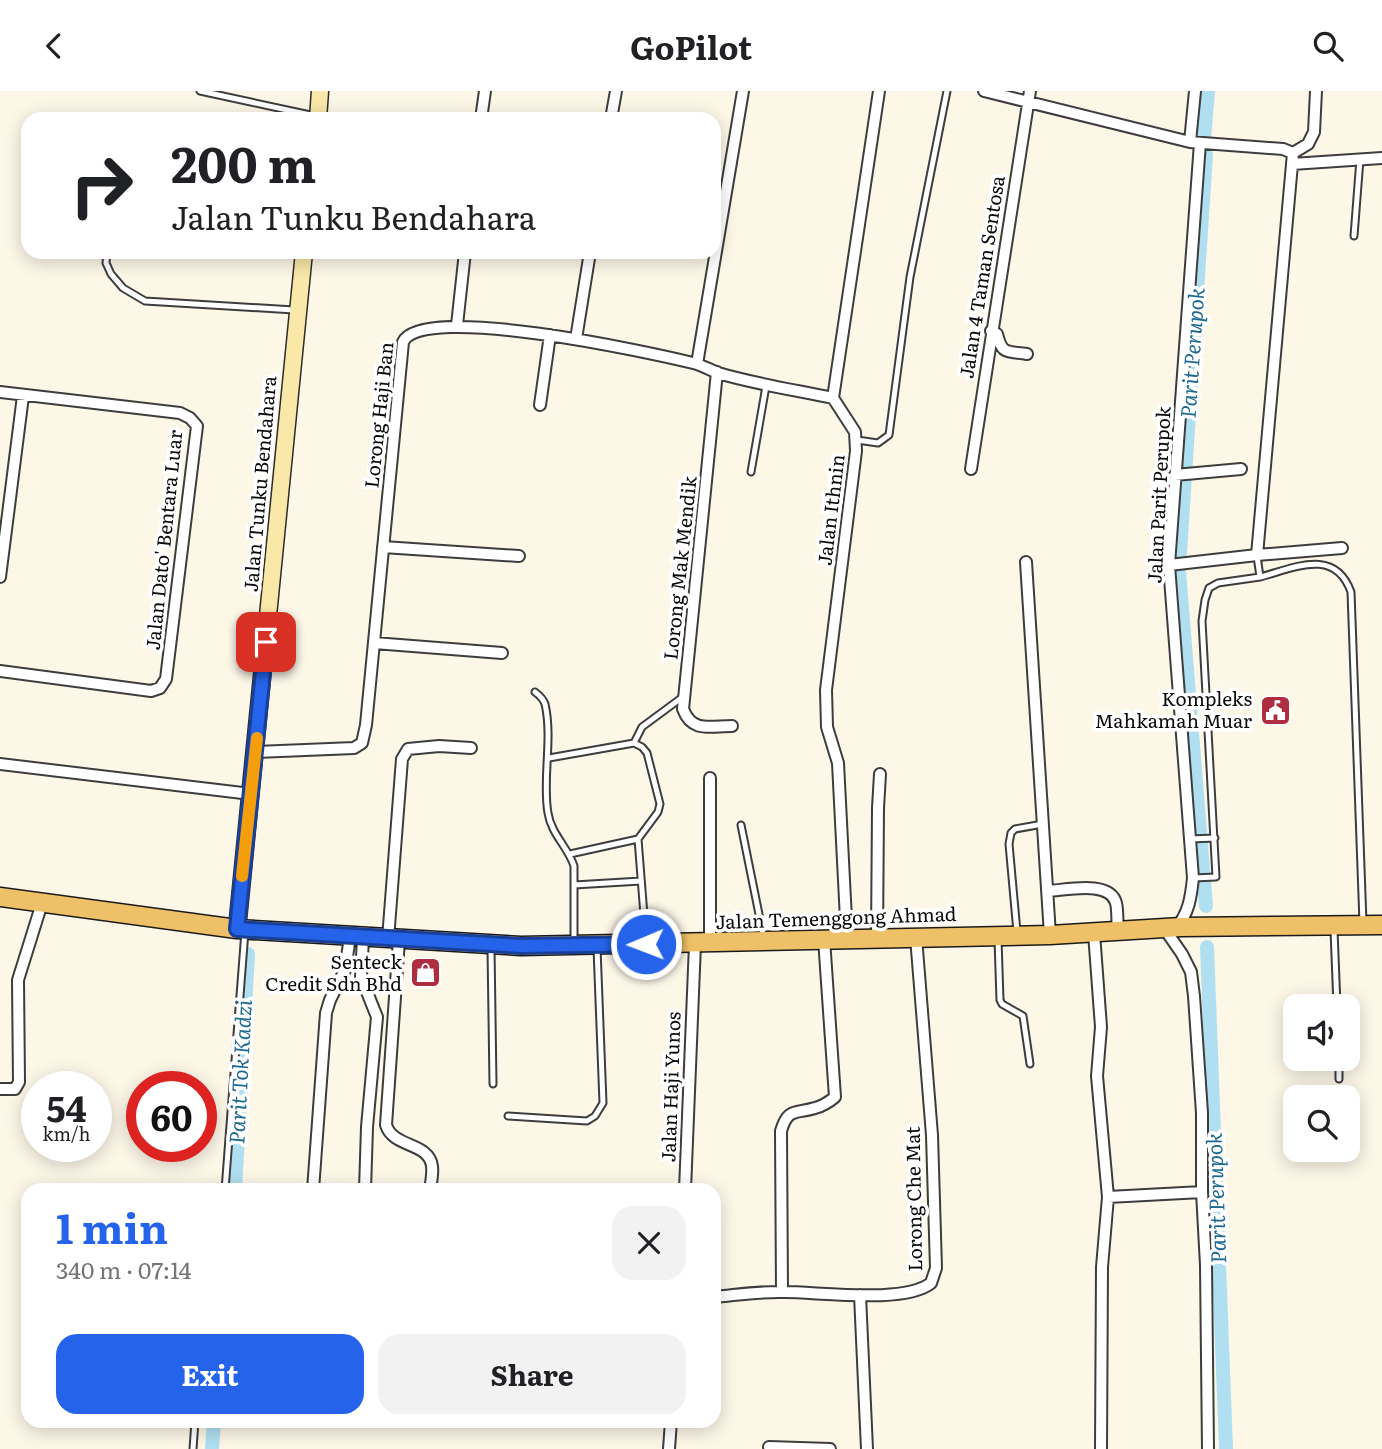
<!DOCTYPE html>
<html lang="en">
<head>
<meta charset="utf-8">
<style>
	body { margin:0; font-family:Literata,serif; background:#f2f2f2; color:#202124; height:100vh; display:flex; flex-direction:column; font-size:26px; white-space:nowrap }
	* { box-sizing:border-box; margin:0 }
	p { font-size:23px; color:#757577 }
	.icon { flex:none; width:38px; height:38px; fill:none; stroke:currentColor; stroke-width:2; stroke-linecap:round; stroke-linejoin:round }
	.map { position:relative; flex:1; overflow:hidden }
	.side { position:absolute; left:21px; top:1092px; width:700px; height:245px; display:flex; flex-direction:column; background:#fff; border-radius:21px; box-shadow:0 4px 18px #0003 }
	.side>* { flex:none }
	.banner { position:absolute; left:21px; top:21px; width:700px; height:147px; border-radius:21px; box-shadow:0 4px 18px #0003; background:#fff; color:#202124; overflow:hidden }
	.tools { position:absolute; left:1283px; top:903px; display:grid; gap:14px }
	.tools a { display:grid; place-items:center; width:77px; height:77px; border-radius:14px; background:#fff; box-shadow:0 4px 18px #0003; font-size:35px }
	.speed { position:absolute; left:21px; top:980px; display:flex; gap:14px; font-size:35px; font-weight:700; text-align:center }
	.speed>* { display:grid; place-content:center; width:91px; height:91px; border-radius:50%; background:#fff; box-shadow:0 4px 18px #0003; line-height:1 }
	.speed small { font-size:18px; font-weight:400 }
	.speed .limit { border:10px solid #d22; background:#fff; color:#111 }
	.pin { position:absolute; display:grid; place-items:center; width:60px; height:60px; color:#fff; margin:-30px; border-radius:14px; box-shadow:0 4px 10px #0006 }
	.me { position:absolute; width:77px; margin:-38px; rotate:269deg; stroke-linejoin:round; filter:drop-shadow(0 0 5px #0008) }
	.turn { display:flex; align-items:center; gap:24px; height:147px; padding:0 35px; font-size:32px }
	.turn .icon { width:91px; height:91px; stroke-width:2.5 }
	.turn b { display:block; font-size:49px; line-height:60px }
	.round { display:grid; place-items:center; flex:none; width:74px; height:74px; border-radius:21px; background:#f2f2f2 }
	.summary { display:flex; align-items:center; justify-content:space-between; height:119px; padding:0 35px }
	h1 { font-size:42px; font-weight:700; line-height:52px; color:#2563eb }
	.primary-button { display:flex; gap:14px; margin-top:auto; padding:14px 35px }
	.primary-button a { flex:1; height:80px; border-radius:21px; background:#2563eb; color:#fff; font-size:28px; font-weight:700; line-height:80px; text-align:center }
	.primary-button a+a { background:#f2f2f2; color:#202124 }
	header { display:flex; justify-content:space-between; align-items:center; height:91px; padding:0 35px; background:#fff; font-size:32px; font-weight:700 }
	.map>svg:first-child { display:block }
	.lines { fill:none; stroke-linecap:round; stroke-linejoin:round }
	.canal { stroke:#b0dff1; stroke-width:14 }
	.lane-casing { stroke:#3d3d3d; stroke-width:9 }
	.street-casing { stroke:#3d3d3d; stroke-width:14 }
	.secondary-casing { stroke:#2c2c2c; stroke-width:19 }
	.primary-casing { stroke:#1b1b1b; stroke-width:21 }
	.lane { stroke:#fff; stroke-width:5 }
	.street { stroke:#fff; stroke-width:10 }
	.secondary { stroke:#f9e8a7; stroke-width:16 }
	.primary { stroke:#eec067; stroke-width:18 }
	.route-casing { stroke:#184099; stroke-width:18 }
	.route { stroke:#2563eb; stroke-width:12 }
	.slow { stroke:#f59e0b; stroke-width:12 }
	.labels { text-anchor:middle; stroke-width:7; stroke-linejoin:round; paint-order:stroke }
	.street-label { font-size:19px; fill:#0a0a0a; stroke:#fff }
	.poi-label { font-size:19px; fill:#0a0a0a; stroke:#fff; text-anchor:end }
	.water-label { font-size:21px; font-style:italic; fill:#1e6990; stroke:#fff }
</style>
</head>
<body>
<header><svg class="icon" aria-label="back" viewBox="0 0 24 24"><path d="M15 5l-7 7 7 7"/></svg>GoPilot<svg class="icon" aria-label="search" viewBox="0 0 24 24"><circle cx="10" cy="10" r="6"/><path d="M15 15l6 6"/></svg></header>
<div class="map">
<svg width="1382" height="1358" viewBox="0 0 1382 1358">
	<rect width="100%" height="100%" fill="#fdf7e8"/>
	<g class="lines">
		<!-- canal -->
		<path class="canal" d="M1204 48 1208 0
			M1180 461 1206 63
			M1179 480 1206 815
			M1207 856 1226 1358
			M235 1099 248 863
			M212 1358 214 1330"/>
		<defs>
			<path id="lane" d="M200 0 315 25
				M1354 145 1360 68
				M107 161 106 172 111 183 123 197 145 210 294 219
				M857 349 878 352 889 344 910 186 947 0
				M751 381 766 295
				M1257 465 1260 486C1294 477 1335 456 1351 501L1363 832
				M535 601C539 604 543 607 545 613 553 648 542 689 548 722 551 743 568 756 574 775V852
				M634 652 642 636 684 605
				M549 667 634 652 642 656 647 662 660 713 658 721 638 748 570 763
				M741 734 764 848
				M638 748 646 850
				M1190 748 1215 747
				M1193 787 1216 786 1202 530 1205 509 1209 497 1218 492 1260 486
				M574 794 641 790
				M1334 839 1337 915
				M1017 841 1009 753 1011 742 1015 738 1043 733
				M998 848 1000 909 1002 913 1023 925 1030 973
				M491 857 493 993
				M1339 968V988
				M508 1025 587 1030 595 1025 603 1012 597 857
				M225 1099 245 840
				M193 1358 195 1330"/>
			<path id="street" d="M984 0 1190 51 1283 58 1293 62
				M481 28 485 0
				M611 28 616 0
				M1190 51 1195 0
				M1292 73 1382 67
				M457 234 465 161
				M991 240 997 243C1002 264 1007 260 1027 263
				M576 248 590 161
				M697 273 743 0
				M717 281 683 618C692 642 710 635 732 635
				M0 301 180 322 190 327 197 335 166 588 160 597 151 600 0 580
				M540 314 550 244
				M971 378 1030 0
				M1175 384 1241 378
				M383 456 519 465
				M1257 464 1342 457
				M1026 471 1050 844
				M1169 474 1257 464 1293 62 1308 53 1314 41 1316 0
				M0 486 23 305
				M374 552 502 562
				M256 661 354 657 362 652 366 634 403 251C421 211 652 262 693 272 702 274 710 279 718 282 755 293 795 299 833 307
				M0 673 251 703
				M1048 800C1067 799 1110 789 1116 812 1118 820 1117 832 1118 841
				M1164 837 1182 863 1191 881 1194 905 1202 1022V1101L1206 1174 1208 1358
				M1176 837C1189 822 1191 806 1193 787L1169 474 1200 52
				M1094 842 1101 936 1097 985 1108 1106 1102 1176 1101 1358
				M363 847 361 886 377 926 367 1036 365 1099
				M877 847 878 717 880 683
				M388 848 402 668 408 658 439 655 471 657
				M847 848 838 672 827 636 826 599 856 360 855 341 833 307 879 0
				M399 849 386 1034C393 1057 429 1051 432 1075 433 1083 431 1092 430 1099
				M710 852V687
				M0 998H15L19 991 18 889 42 812
				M313 1099 326 922 330 909 345 879 350 846
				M685 1099 695 853
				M1108 1106 1202 1101
				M782 1200 781 1040C788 1016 796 1023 815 1017 823 1015 829 1011 835 1006L824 848
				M860 1204 867 1358
				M714 1206C737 1204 762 1200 785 1201 820 1201 905 1213 931 1192L936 1177 932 1044 916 846
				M769 1356 830 1358
				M669 1358 671 1330"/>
			<path id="secondary" d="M318 28 320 0
				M237 838 304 161"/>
			<path id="primary" d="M0 806 237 838 521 855 1050 844 1181 836 1382 834"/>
		</defs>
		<!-- lane casing -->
		<use href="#lane" class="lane-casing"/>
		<!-- street casing -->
		<use href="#street" class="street-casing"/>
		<!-- secondary casing -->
		<use href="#secondary" class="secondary-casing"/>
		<!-- primary casing -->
		<use href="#primary" class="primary-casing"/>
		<!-- lane -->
		<use href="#lane" class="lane"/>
		<!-- street -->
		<use href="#street" class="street"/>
		<!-- secondary -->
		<use href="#secondary" class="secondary"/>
		<!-- primary -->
		<use href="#primary" class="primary"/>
	</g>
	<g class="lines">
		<defs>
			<path id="route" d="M266 551 237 838 521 855 646 853"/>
		</defs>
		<!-- route casing -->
		<use href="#route" class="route-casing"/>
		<!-- route -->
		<use href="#route" class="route"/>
		<!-- slow -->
		<path class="slow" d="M242 785 257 647"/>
	</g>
	<!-- icons -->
	<defs>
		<symbol id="civic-square" viewBox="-11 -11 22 22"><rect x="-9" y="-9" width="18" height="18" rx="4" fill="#ae2d40" stroke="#fff"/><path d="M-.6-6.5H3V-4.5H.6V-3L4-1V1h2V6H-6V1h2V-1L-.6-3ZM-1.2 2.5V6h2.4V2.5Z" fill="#fff"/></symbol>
		<symbol id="shop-square" viewBox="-11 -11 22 22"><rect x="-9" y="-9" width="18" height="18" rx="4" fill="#ae2d40" stroke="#fff"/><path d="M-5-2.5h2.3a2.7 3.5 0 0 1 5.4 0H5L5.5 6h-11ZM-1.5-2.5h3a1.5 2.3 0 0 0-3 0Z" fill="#fff"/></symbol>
	</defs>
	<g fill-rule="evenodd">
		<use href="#civic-square" x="1258" y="602" width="35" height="35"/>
		<use href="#shop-square" x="408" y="864" width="35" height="35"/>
	</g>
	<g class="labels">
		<!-- street labels -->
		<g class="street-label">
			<text transform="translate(982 186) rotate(-81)" y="7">Jalan 4 Taman Sentosa</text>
			<text transform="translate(379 324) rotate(-84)" y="7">Lorong Haji Ban</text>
			<text transform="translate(260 393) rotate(-85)" y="7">Jalan Tunku Bendahara</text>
			<text transform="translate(1159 404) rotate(-87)" y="7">Jalan Parit Perupok</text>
			<text transform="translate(831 419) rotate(-83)" y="7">Jalan Ithnin</text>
			<text transform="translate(164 449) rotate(-84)" y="7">Jalan Dato' Bentara Luar</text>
			<text transform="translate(680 477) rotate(-84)" y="7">Lorong Mak Mendik</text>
			<text transform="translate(836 827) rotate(-2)" y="7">Jalan Temenggong Ahmad</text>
			<text transform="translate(671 996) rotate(-88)" y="7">Jalan Haji Yunos</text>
			<text transform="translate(914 1108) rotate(-91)" y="7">Lorong Che Mat</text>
		</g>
		<!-- poi labels -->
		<g class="poi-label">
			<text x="1252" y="615">Kompleks<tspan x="1252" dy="22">Mahkamah Muar</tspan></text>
			<text x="402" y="878">Senteck<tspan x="402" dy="22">Credit Sdn Bhd</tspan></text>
		</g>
		<!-- water labels -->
		<g class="water-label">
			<text transform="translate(1193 262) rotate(-86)" y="7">Parit Perupok</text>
			<text transform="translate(241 981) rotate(-87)" y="7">Parit Tok Kadzi</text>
			<text transform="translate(1217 1107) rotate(-92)" y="7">Parit Perupok</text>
		</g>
	</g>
</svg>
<div class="tools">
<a><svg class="icon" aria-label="sound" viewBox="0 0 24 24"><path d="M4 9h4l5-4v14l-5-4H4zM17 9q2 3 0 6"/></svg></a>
<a><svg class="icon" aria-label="search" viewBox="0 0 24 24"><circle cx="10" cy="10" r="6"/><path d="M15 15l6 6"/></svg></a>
</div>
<div class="speed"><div>54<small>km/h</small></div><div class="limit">60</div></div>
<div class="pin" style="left:266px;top:551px;background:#d93025"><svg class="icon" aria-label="arrive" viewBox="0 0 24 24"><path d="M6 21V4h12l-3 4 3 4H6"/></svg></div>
<svg class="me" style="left:646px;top:853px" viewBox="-20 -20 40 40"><circle r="17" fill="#2563eb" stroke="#fff" stroke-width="3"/><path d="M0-11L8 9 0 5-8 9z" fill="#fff"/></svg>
<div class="banner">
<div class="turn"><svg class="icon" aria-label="right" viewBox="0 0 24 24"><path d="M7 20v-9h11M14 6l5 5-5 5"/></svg><div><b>200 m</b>Jalan Tunku Bendahara</div></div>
</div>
<section class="side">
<div class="summary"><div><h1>1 min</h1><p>340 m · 07:14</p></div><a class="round"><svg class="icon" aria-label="close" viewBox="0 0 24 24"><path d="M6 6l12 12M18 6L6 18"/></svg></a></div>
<div class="primary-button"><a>Exit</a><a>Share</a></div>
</section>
</div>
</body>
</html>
